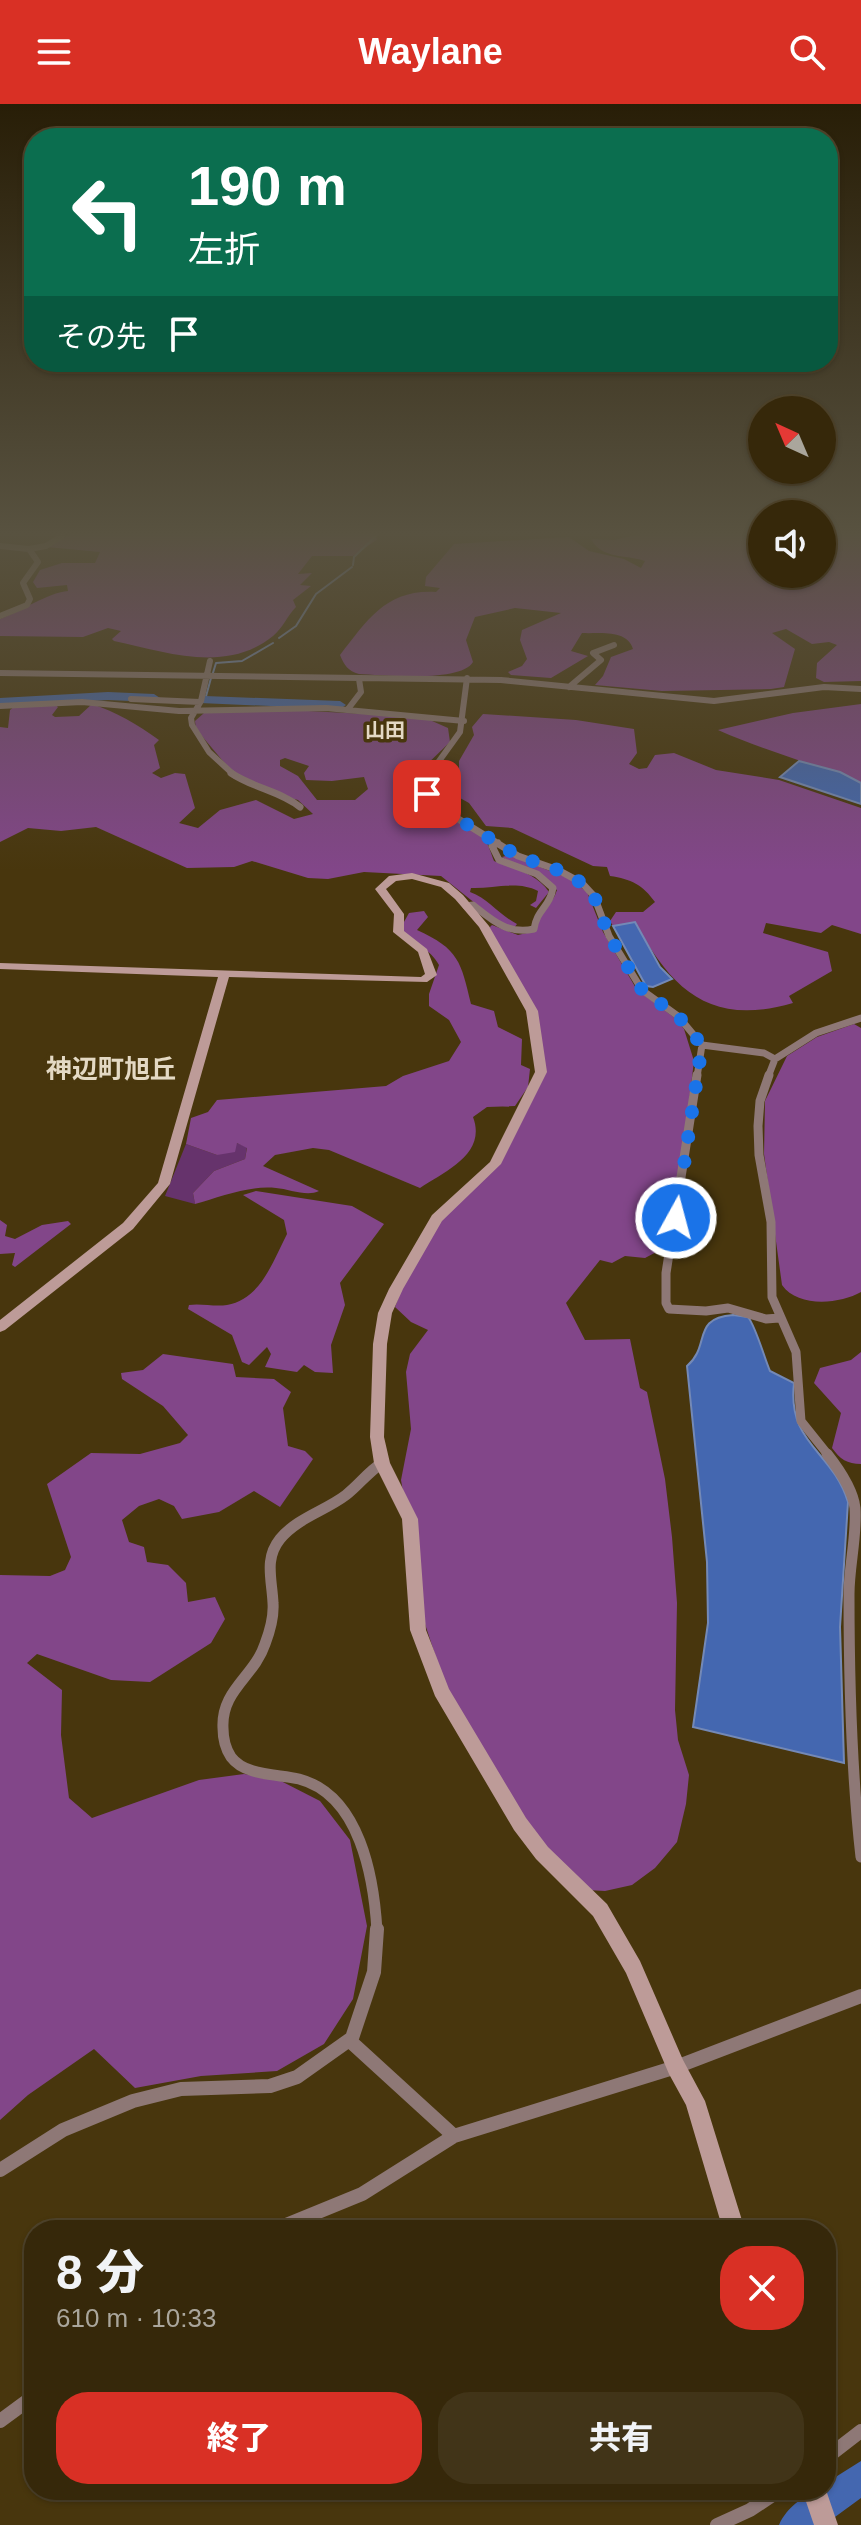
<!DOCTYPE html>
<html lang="ja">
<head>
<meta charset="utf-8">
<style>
	body { margin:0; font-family:Arial,"Noto Sans JP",sans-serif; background:#413418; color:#f1f3f6; height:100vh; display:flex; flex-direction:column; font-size:30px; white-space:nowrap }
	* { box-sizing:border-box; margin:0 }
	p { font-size:26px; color:#aaa69c }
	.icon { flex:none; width:44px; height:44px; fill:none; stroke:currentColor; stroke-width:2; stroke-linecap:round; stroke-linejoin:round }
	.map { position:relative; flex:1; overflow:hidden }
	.panel { position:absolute; left:24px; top:2116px; width:812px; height:280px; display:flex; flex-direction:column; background:#36280a; border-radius:32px; box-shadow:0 2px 6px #0004,0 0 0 2px #50442b }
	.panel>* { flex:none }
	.hud { position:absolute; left:24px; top:24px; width:814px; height:244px; border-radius:32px; box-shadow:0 2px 6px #0004,0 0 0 2px #50442b; background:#0b6e4f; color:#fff; overflow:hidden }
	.needle { width:52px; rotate:316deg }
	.fabs { position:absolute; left:748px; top:292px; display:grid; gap:16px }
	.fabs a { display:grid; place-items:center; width:88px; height:88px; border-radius:50%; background:#36280a; box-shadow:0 2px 6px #0004,0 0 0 2px #50442b; font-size:40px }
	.pin { position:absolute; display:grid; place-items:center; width:68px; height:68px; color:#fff; margin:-34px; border-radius:16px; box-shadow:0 4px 12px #0006 }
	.me { position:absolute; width:88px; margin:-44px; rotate:7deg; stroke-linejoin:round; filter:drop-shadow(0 0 6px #0008) }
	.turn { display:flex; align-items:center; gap:28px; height:168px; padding:0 32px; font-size:36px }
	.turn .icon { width:104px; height:104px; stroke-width:2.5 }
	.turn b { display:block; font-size:56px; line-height:68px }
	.then { display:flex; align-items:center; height:76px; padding:0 32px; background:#0003; gap:16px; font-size:30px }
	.round { display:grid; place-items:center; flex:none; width:84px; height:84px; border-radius:32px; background:#413418 }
	.overview { display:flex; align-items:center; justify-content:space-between; height:136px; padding:0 32px }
	h1 { font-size:48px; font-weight:800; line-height:60px }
	.action { display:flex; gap:16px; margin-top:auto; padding:16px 32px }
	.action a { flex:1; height:92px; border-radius:32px; background:#d93025; color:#fff; font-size:32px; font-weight:800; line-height:92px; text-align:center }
	.action a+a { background:#413418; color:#f1f3f6 }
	header { display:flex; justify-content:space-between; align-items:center; height:104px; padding:0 32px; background:#d93025; color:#fff; font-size:36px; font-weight:800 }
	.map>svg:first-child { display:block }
	.green { fill:#66336c }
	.forest { fill:#824689; fill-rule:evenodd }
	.water { fill:#4467b0; stroke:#7489b6; stroke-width:2 }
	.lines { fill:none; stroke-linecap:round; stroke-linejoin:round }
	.stream { stroke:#7489b6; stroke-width:2 }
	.river { fill:#4467b0; fill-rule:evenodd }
	.street-far4 { stroke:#8e7876; stroke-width:6 }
	.street-far3 { stroke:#8e7876; stroke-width:7 }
	.street-far2 { stroke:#8e7876; stroke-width:9 }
	.street-far1 { stroke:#8e7876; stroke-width:11 }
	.street { stroke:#8e7876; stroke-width:14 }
	.secondary { fill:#bd9b98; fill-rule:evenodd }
	.route { stroke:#1a73e8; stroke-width:14; stroke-dasharray:0 25.2 }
	.labels { text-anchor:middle; stroke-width:7; stroke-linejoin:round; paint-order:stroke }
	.far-neighbourhood-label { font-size:20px; font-weight:bold; fill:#e4d9c4; stroke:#48360d }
	.quarter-label { font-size:26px; font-weight:bold; fill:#e4d9c4; stroke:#48360d }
</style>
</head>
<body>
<header><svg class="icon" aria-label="menu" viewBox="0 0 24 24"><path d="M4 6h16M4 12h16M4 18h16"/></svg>Waylane<svg class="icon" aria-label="search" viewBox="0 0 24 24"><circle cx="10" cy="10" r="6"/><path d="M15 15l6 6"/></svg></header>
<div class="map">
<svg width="861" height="2421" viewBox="0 0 861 2421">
	<rect width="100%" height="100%" fill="#48360d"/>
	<!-- green -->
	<path class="green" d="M237 1039 247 1043 245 1055 214 1067 193 1089 195 1100 165 1092 186 1040 217 1051Z"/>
	<!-- forest -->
	<path class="forest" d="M73 429H377L373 432 378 435 353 452H312L298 470 312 469 300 481 311 482 293 496 296 503C287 512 283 524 273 532 226 570 166 548 114 537L112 535 121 527 108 524 83 533 0 532V515C19 508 50 488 68 487L67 481 37 484 33 478 40 466 62 459H95L100 448 47 443Z
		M645 429H762V470H822V429H861V577L824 578 816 574 817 559 837 541 829 538 812 540 786 525 772 529 795 545 784 583 771 585 662 587 595 581 603 572 611 553 633 545C627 525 599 530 582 529L571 547 588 552 551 574 511 571 508 568 522 562 527 555 520 536 522 526 561 509 515 504 475 513 466 536 473 558C461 579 382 571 359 570 348 567 344 561 340 551 368 515 387 485 436 488L440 484 425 482 426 473 454 440 569 433 589 447 624 455 641 464 645 457C625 450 603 456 591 435L614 436Z
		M54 600 58 603 52 611 55 613 79 612 92 600C116 608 137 620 159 636L154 641 160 664 152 669 161 674 175 669 185 670 195 704 179 719 198 724 220 706 256 696 294 715 313 710 298 696 275 690 233 669 196 625 195 617 204 609 289 606 423 613 448 624 450 638 420 667C422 719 455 703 483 733 488 739 491 749 494 757 514 765 536 769 549 788L536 804 530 801 536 797 538 787C517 776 493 785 471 784L470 788C489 795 499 811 517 820L514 824 496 816 441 772 364 768 328 775 308 774 252 757 234 763 187 764 96 723 61 727 28 724 0 738V623L8 624 10 606 15 602ZM285 654 309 662 304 669 306 676 332 677 364 673 368 685 355 696H317L298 672 280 662V656Z
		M861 600V679C814 660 765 647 718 626L793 609Z
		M483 610 576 616 634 625 637 649 629 660 639 665 647 664 655 651 674 649 716 666 779 676 861 704V830L832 821 821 829 766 819 763 829 828 848 832 867 789 892 793 899C710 923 672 886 635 818L613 822 610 817 616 808H643L655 798C643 781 631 775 610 772L607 763 593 762 512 724 486 722 469 699 442 684 438 676 448 665H459V657L474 631 472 623Z
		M509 751 568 774 587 788 603 828 637 886 675 914 684 925 694 957 682 1055 662 1145 645 1154 625 1152 612 1159 600 1156 566 1199 585 1236 630 1235 640 1284 647 1288 665 1375 672 1433 677 1499 675 1606 678 1636 689 1671 686 1700 677 1738 655 1764 632 1781 605 1787 587 1786 522 1718 448 1590 425 1520 401 1376 411 1325 406 1268 410 1250 428 1226 411 1218 395 1203 408 1168 439 1114 496 1061 538 979 542 937 489 824 492 821 518 831 531 828C538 812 552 802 557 786L502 753Z
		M424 807 428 813 417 826C459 845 461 858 471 900L494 907 498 923 522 935 521 961 530 965 528 983 515 1002 487 1003 473 1013C487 1050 445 1067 420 1084L329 1046 313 1044 275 1051 263 1062 319 1087C307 1093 289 1085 276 1084 249 1081 220 1093 195 1100L193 1089 214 1067 245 1055 247 1044 237 1039 235 1048 217 1051 186 1040 191 1014 208 1008 217 996 386 982 403 972 449 957 461 938 449 916 429 902V890L439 861C430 844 413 840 400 825L409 809Z
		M854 920 861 924V1188C840 1200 798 1204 782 1181L764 1050 765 997 787 952 817 933Z
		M256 1087 352 1102 384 1120 340 1179 345 1201 331 1241 333 1269 315 1268 304 1261 297 1268 265 1263 271 1250 267 1243 249 1261 242 1258 232 1231 188 1205 189 1201C201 1199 214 1203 227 1201 261 1195 273 1157 287 1130L284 1116 243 1091Z
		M0 1116 7 1121 5 1132 15 1135 42 1121 68 1117 71 1120 15 1163 12 1161 15 1149 0 1150Z
		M861 1248V1360C847 1360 840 1355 832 1344L841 1309 814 1279 820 1264 851 1256Z
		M163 1250 233 1260 236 1273 274 1275 291 1288 283 1304 288 1342 305 1347 313 1355 280 1403 254 1387 219 1408 182 1415 174 1402 159 1395 139 1402 122 1416 129 1438 144 1443 147 1458 168 1461 186 1479 188 1498 215 1493 225 1515 211 1539 150 1578 111 1576 37 1550 27 1559 62 1586 61 1631 69 1694 92 1714 199 1676 244 1670 277 1675 320 1697 350 1736 367 1822 353 1895 324 1940 277 1967 201 1972 135 1984 94 1945 28 1991 0 2016V1471L50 1472 65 1466 71 1453 47 1380 91 1349 140 1350 180 1339 188 1331 163 1302 122 1275 121 1269 143 1266Z"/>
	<!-- water -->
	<path class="water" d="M799 657 840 668 861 679V700L780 673Z
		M635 818 660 863 672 875 653 883 646 882 613 822Z
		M733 1211 748 1213C756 1223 764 1253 770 1267L794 1279C787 1340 832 1346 848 1398L840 1523 844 1659 693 1623 708 1519 707 1458 687 1262C711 1242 691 1214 733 1211Z"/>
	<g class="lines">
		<!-- stream -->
		<path class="stream" d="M353 461 354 453 379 429
			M279 534 296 522 316 490 352 463
			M212 572 216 559 242 557 273 539
			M205 596 211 574"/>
		<!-- river -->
		<path class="river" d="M108 588 154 590 160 594 154 598 108 596 0 602V594Z
			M205 592 340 597 346 601 340 605 200 599 199 596Z
			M861 2357V2394L824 2421H779C786 2404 808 2386 826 2386V2379Z"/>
		<!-- street-far4 -->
		<path class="street-far4" d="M0 442 29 445 38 458 23 479 30 495 27 501 0 512
			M29 445 46 442 62 432 59 429
			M210 557 201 597 191 614 192 621 209 648 234 671
			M0 569 501 576 714 597 824 583 861 585
			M569 583 601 556 593 549 614 541
			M131 595 200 598
			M0 602 82 598 179 607 326 604 464 617
			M348 605 361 588 359 575
			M429 671 460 628 467 574"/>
		<!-- street-far3 -->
		<path class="street-far3" d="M231 669C253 684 280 687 300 703
			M430 669 427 673V690L447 708 518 752 558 766 582 779 594 792 609 832 642 886 678 912 702 941 764 949 775 955
			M466 802 473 801C492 816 508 831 534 825 537 805 550 803 553 784L537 770 499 756 492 742 498 739
			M697 973 702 941
			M768 973 775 955 816 929 861 914"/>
		<!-- street-far2 -->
		<path class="street-far2" d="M697 971 666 1169V1199L669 1205 706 1207 728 1204 766 1215 779 1214
			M769 971 760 997 758 1022 759 1051 771 1118 772 1193 796 1248 801 1317 829 1352"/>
		<!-- street-far1 -->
		<path class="street-far1" d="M827 1350C838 1364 853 1386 855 1404 857 1432 849 1462 849 1490 849 1578 851 1665 861 1753
			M377 1827C374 1774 360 1691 299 1675 277 1670 245 1672 231 1653 225 1644 223 1634 223 1624 221 1586 254 1573 265 1540 270 1527 274 1513 273 1499 272 1475 264 1455 280 1435 297 1414 325 1407 346 1391 359 1381 368 1368 382 1359"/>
		<!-- street -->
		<path class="street" d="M350 1937 454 2032
			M0 2066 63 2026 133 1997 181 1985 270 1982 297 1973 352 1934 374 1868 377 1825
			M274 2126 362 2090 454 2032 676 1963 861 1892
			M0 2317 34 2292
			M826 2354 861 2327
			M717 2421 750 2406 780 2386"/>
		<!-- secondary -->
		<path class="secondary" d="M412 769 449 779 463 791 489 822 538 907 547 968 501 1060 442 1117 403 1185 392 1209 387 1240 384 1333 390 1359 418 1415 426 1526 449 1585 526 1714 548 1743 607 1800 640 1857 683 1956 705 1997 745 2126H723L686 2001 669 1970 626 1869 593 1812 536 1755 514 1726 435 1592 410 1526 402 1415 374 1359 370 1333 373 1240 378 1209 389 1185 432 1111 490 1058 535 968 526 907 479 823 455 795 441 783 412 775 396 777 386 785 404 810V827L427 845 437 871 427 878 229 873 170 1080 133 1125 5 1226 0 1228V1216L123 1119 158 1079 218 873 0 865V859L421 873 425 870 418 848 393 828 394 810 375 785 389 772Z
			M802 2386H826L838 2421H814Z"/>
	</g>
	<!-- sky -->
	<linearGradient id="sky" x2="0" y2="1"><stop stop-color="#281e07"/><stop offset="0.56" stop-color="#585240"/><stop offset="1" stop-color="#585240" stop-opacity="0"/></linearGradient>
	<rect width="861" height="767" fill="url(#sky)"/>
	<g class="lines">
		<!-- route -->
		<path class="route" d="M427 690 447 708 518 752 558 766 582 779 594 792 609 832 642 886 678 912 702 941 676 1114"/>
	</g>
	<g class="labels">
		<!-- far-neighbourhood labels -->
		<g class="far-neighbourhood-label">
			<text x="385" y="633">山田</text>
		</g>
		<!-- quarter labels -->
		<g class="quarter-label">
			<text x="111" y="974">神辺町旭丘</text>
		</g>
	</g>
</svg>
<div class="fabs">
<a><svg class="needle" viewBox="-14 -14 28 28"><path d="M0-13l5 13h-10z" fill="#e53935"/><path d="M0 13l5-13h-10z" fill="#aaa69c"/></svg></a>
<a><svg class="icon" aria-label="sound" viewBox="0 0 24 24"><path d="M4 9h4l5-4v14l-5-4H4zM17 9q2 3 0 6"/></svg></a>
</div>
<div class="pin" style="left:427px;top:690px;background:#d93025"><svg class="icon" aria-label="arrive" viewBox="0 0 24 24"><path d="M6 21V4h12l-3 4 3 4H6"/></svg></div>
<svg class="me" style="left:676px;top:1114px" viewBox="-20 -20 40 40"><circle r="17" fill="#1a73e8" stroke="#fff" stroke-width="3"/><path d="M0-11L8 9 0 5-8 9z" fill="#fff"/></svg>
<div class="hud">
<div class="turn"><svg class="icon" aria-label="left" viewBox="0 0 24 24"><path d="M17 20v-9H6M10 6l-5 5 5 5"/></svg><div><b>190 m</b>左折</div></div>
<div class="then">その先<svg class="icon" aria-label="arrive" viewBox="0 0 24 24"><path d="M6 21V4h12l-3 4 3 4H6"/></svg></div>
</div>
<section class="panel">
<div class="overview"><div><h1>8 分</h1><p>610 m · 10:33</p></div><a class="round" style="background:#d93025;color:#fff"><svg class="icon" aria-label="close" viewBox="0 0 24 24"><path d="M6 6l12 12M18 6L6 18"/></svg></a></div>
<div class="action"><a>終了</a><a>共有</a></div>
</section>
</div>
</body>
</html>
